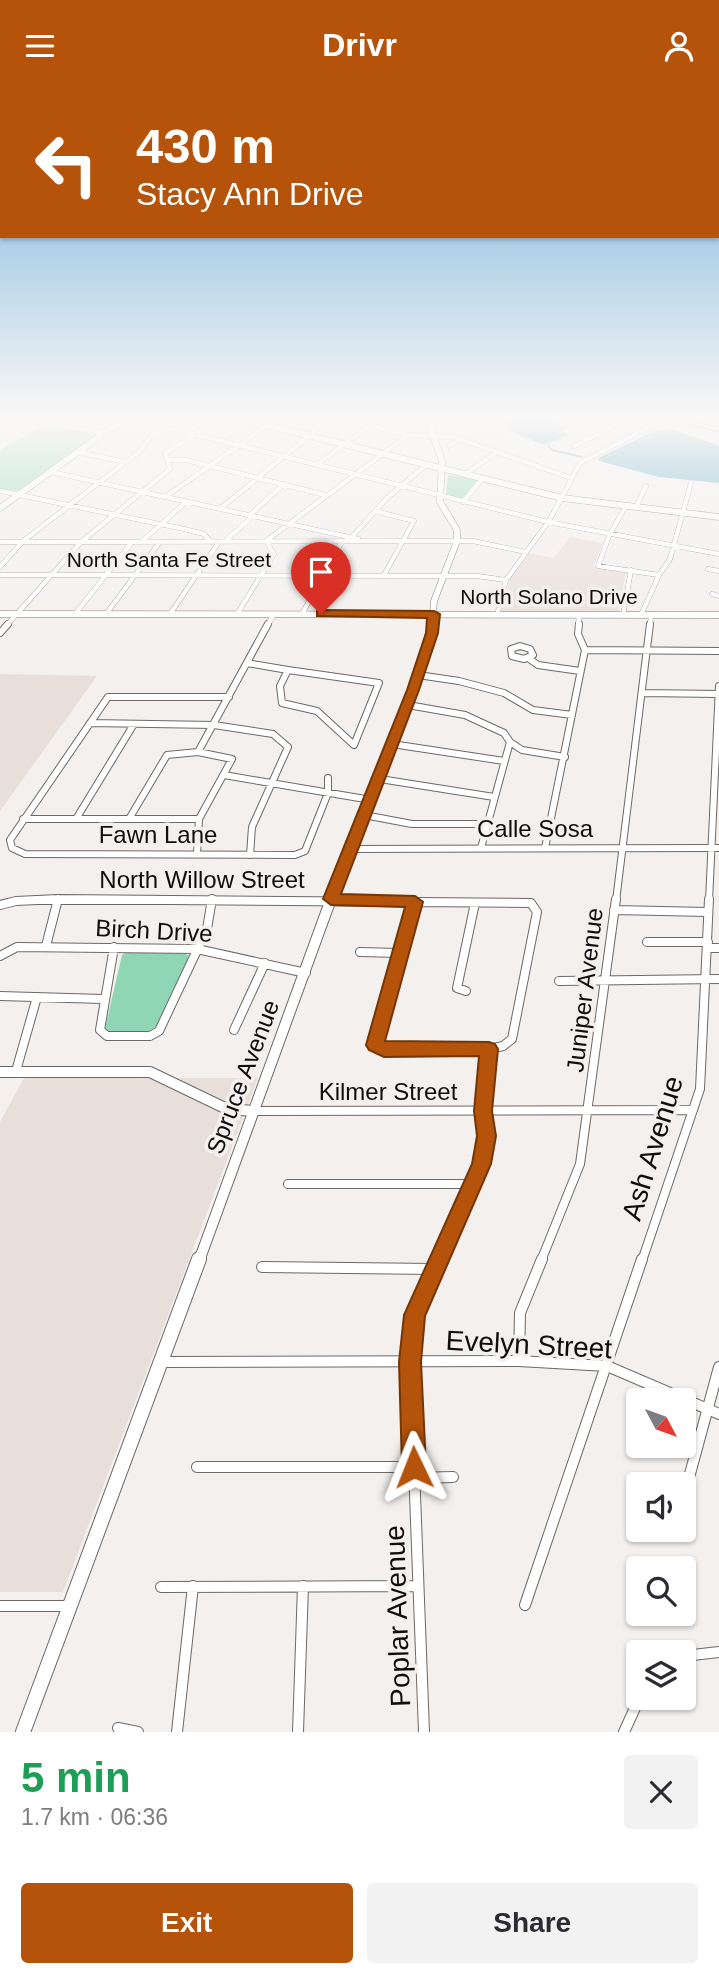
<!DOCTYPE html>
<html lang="en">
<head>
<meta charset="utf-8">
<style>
	body { margin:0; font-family:Arial,sans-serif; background:#f2f2f3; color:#2b2b33; height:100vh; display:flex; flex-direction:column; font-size:26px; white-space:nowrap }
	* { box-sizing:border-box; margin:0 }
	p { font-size:23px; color:#7c7c81 }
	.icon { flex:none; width:38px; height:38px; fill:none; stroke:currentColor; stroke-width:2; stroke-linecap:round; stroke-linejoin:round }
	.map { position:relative; height:1641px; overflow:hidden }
	.side { display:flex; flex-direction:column; background:#fff; flex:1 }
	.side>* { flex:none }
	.top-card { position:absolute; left:0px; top:0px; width:719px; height:147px; box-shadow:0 2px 5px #0004; background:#b45309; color:#fff; overflow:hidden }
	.needle { width:46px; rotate:131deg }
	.buttons { position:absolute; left:626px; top:1297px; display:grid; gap:14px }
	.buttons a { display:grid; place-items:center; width:70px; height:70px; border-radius:7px; background:#fff; box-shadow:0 2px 5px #0004; font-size:35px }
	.pin { position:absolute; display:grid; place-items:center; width:60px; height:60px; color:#fff; margin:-72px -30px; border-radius:50% 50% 50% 0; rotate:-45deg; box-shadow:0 0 7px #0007 }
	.pin .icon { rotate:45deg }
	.me { position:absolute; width:77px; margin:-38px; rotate:358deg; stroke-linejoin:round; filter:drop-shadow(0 0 5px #0008) }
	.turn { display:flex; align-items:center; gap:24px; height:147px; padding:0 21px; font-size:32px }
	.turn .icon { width:91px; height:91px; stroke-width:2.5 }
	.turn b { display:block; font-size:49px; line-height:60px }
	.round { display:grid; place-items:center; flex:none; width:74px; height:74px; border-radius:7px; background:#f2f2f3 }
	.summary { display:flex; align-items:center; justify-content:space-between; height:119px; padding:0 21px }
	h1 { font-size:42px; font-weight:600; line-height:52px; color:#1e9e55 }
	.primary-button { display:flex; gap:14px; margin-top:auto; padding:14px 21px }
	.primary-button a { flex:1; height:80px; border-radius:7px; background:#b45309; color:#fff; font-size:28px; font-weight:600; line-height:80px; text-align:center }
	.primary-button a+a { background:#f2f2f3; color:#2b2b33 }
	header { display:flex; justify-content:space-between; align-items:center; height:91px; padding:0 21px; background:#b45309; color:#fff; font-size:32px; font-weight:600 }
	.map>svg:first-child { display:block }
	.built { fill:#e9dfda }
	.green { fill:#8fd6b5 }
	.water { fill:#58a5c3 }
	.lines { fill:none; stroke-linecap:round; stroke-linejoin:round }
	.stream { stroke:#58a5c3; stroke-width:2 }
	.street-far3-casing { stroke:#6c6967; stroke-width:5 }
	.street-far2-casing { stroke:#6c6967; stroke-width:8 }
	.street-far1-casing { stroke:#6c6967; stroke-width:10 }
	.street-casing { stroke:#6c6967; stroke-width:12 }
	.secondary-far3-casing { stroke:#6c6967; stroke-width:7 }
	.secondary-far2-casing { stroke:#6c6967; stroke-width:10 }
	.secondary-far1-casing { stroke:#6c6967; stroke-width:12 }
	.secondary-casing { stroke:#6c6967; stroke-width:16 }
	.primary-casing { stroke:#6c6967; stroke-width:2 }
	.street-far3 { stroke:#fff; stroke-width:4.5 }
	.street-far2 { stroke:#fff; stroke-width:6 }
	.street-far1 { stroke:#fff; stroke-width:8 }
	.street { stroke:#fff; stroke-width:10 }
	.secondary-far3 { stroke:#fff; stroke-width:6 }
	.secondary-far2 { stroke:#fff; stroke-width:9 }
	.secondary-far1 { stroke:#fff; stroke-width:10 }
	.secondary { stroke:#fff; stroke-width:14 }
	.primary { fill:#fff; fill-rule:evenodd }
	.route { fill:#b45309; stroke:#753606; stroke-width:2 }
	.labels { text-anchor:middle; stroke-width:7; stroke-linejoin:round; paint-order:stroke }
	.far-street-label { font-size:21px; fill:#0f0e0e; stroke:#f3f0ee }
	.street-label { font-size:24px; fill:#0f0e0e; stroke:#f3f0ee }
	.near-street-label { font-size:28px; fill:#0f0e0e; stroke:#f3f0ee }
</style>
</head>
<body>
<header><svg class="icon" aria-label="menu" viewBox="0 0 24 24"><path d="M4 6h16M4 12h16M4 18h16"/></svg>Drivr<svg class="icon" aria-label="person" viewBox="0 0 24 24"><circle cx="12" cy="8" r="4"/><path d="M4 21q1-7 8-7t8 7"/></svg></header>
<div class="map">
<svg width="719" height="1641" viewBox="0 0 719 1641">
	<rect width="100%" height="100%" fill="#f3f0ee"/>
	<!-- built -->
	<path class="built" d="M570 446 603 452 593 476 626 481 618 520 501 521 511 486 528 465 527 462 554 467Z
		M0 583 97 585 0 720Z
		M24 987H258L63 1501H0V1031Z"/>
	<!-- green -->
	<path class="green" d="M45 334 100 343 19 400 0 399V359Z
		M448 384 478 389 461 409 446 404Z
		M130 859 182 860 189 865 158 934 148 941H110L105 937 122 864Z"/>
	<!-- water -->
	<path class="water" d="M512 325H545L567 337 563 340 569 344 544 354 510 340 506 328Z
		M672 338 719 355V392L659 386 599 370 600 366 654 340Z"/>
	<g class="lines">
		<!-- stream -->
		<path class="stream" d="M548 354 552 359 582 366"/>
		<defs>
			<path id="street-far3" d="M8 325 103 342
				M120 325 548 431 719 463
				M330 325 408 344
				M563 328 570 325
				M63 335 80 325
				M0 342 23 327
				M308 344 331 325
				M449 355 461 347
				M574 355 635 325
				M78 361 125 371
				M167 369H186L325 404
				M318 373 382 325
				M51 381 358 448
				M464 384 497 361
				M0 400 184 438 204 443 211 451
				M165 406 281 325
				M463 411 482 388
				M626 415 609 445 598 475 659 484
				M636 416 646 395
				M221 417 310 344
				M375 420 414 430 384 484
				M250 424 284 393
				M0 451 473 450 526 461
				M141 451 186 411
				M224 451 253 425
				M0 476 23 450 140 360 152 344 182 325
				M708 478 719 480
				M0 484 477 485 506 489
				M712 503 719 505
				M75 523 132 451
				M106 523 160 451
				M170 523 219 451
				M237 523 274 463 266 450 408 344 454 346 571 387
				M302 523 341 452 351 447 387 407 425 375
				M497 524 506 489 549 430 580 372 670 325
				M623 524 631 479
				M641 524 659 484 670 468 691 392
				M6 535 81 451 170 378 165 362 224 325
				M267 535 274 523
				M578 535 579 524
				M650 535 651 523"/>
			<path id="street-far2" d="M0 542 8 533
				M520 555 530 558 533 564 524 568 512 565 511 558Z
				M585 559 719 560
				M528 567 538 574 580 580
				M247 572 288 579
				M288 579 379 592 354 654 317 620 282 612 280 595Z
				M418 584 459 590 504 602 533 619 572 624
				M643 602 718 603
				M229 606H108L10 749 12 757 25 763 295 764 305 760 328 702V687
				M408 614 465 624 504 642 510 651 522 659 565 666
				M90 632 214 634 273 643 288 656 252 736 250 764
				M392 653 504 670
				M198 661 268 533
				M224 684 371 709
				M380 688 494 706
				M364 724 412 733H487
				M23 728H199
				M76 728 134 633
				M129 728 167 664 198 661 232 668 199 728 197 763
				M481 757 510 651
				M545 757 585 559 578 543 579 533
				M350 758 719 757
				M26 810H238
				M616 810 650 533
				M709 810 719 595"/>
			<path id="street-far1" d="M415 811 375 954 384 958H489
				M0 814 16 810 58 808 531 812 537 821 512 948 503 955 489 958 483 1021 487 1045 482 1073 439 1170
				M614 819 707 821
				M647 851H708
				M46 855 58 808
				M114 856 100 939 107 945H150L159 940 207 838 212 808
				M708 857H719
				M360 861 399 862
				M0 865 17 856 197 858 306 882
				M559 890 719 888
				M466 900 457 897 475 812
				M0 905 103 908
				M234 939 265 872
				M16 980 37 906
				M254 1020 690 1019
				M288 1093H472
				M541 1170 580 1073 616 808
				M642 1170 700 998 709 808"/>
			<path id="street" d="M262 1176 434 1178
				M519 1270 520 1222 542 1168
				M161 1271 519 1270 607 1275 719 1323
				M197 1376H414
				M414 1387 453 1386
				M684 1405 719 1276
				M161 1496 418 1495
				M525 1514 642 1168
				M0 1515H69
				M684 1565 719 1561
				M118 1637 138 1641
				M177 1641 193 1495
				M298 1641 303 1495
				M424 1641 410 1271 414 1224 439 1168
				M624 1641 640 1606"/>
			<path id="secondary-far3" d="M229 325 562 407 719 426
				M0 417 128 325
				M0 523 719 524
				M432 535 434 510 457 450V439L440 411 442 370 430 336 435 325"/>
			<path id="secondary-far2" d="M331 810 418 584 433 533"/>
			<path id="secondary-far1" d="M0 981H150L227 1018 254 1020
				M199 1170 331 808"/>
			<path id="secondary" d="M23 1641 199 1168"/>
			<path id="primary" d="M651 325H663L719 336V340Z"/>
		</defs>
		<!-- street-far3 casing -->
		<use href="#street-far3" class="street-far3-casing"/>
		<!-- street-far2 casing -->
		<use href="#street-far2" class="street-far2-casing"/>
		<!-- street-far1 casing -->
		<use href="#street-far1" class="street-far1-casing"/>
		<!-- street casing -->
		<use href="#street" class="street-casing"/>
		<!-- secondary-far3 casing -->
		<use href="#secondary-far3" class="secondary-far3-casing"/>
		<!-- secondary-far2 casing -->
		<use href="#secondary-far2" class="secondary-far2-casing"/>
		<!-- secondary-far1 casing -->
		<use href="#secondary-far1" class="secondary-far1-casing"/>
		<!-- secondary casing -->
		<use href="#secondary" class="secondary-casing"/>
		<!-- primary casing -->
		<use href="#primary" class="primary-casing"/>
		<!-- street-far3 -->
		<use href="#street-far3" class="street-far3"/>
		<!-- street-far2 -->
		<use href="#street-far2" class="street-far2"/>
		<!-- street-far1 -->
		<use href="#street-far1" class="street-far1"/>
		<!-- street -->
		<use href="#street" class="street"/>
		<!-- secondary-far3 -->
		<use href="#secondary-far3" class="secondary-far3"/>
		<!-- secondary-far2 -->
		<use href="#secondary-far2" class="secondary-far2"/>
		<!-- secondary-far1 -->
		<use href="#secondary-far1" class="secondary-far1"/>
		<!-- secondary -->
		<use href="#secondary" class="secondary"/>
		<!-- primary -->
		<use href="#primary" class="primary"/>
	</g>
	<!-- sky -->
	<linearGradient id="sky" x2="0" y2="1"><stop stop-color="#6eaed9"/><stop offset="0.59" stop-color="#faf8f7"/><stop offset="1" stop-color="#faf8f7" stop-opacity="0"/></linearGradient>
	<rect width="719" height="555" fill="url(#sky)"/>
	<!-- route -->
	<path class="route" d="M321 519 434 520 440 523 438 542 419 599 341 803 415 805 423 811 385 950 489 951 495 953 498 958 492 1020 496 1045 491 1073 425 1225 421 1271 426 1376 422 1384 414 1388 406 1384 402 1376 399 1271 404 1224 472 1073 477 1045 474 1020 479 965 384 966 369 959 366 954 405 816 331 814 323 808 407 599 426 542 427 527 317 525V520Z"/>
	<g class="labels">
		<!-- far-street labels -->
		<g class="far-street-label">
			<text x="169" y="476">North Santa Fe Street</text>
			<text x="549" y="513">North Solano Drive</text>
		</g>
		<!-- street labels -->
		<g class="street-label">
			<text x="535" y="746">Calle Sosa</text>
			<text x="158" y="752">Fawn Lane</text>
			<text x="202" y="797">North Willow Street</text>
			<text transform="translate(154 840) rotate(3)" y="8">Birch Drive</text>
			<text transform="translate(585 899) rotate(-83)" y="8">Juniper Avenue</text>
			<text transform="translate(243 986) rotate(-69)" y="8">Spruce Avenue</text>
			<text x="388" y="1009">Kilmer Street</text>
		</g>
		<!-- near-street labels -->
		<g class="near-street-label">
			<text transform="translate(652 1057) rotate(-73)" y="10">Ash Avenue</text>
			<text transform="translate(529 1253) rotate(3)" y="10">Evelyn Street</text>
			<text transform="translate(397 1525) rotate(-92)" y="10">Poplar Avenue</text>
		</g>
	</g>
</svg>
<div class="buttons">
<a><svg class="needle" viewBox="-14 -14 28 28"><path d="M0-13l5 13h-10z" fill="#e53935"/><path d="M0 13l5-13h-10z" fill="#7c7c81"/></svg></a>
<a><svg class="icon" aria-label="sound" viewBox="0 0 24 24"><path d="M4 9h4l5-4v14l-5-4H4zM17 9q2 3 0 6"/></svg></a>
<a><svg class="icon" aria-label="search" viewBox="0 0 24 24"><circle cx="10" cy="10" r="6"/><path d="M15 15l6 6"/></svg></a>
<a><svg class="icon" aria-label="layers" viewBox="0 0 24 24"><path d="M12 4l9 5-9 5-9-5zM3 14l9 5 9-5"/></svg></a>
</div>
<div class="pin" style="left:321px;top:523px;background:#d93025"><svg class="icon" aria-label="arrive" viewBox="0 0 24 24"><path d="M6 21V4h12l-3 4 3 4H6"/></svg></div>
<svg class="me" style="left:414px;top:1376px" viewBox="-20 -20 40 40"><path d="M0-17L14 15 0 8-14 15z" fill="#b45309" stroke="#fff" stroke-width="4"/></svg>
<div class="top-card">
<div class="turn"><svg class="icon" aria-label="left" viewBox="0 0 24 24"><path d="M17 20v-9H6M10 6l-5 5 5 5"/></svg><div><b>430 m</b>Stacy Ann Drive</div></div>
</div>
</div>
<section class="side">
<div class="summary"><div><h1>5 min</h1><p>1.7 km · 06:36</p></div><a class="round"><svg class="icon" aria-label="close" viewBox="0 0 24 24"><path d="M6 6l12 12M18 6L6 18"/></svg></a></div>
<div class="primary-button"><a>Exit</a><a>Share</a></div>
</section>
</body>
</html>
